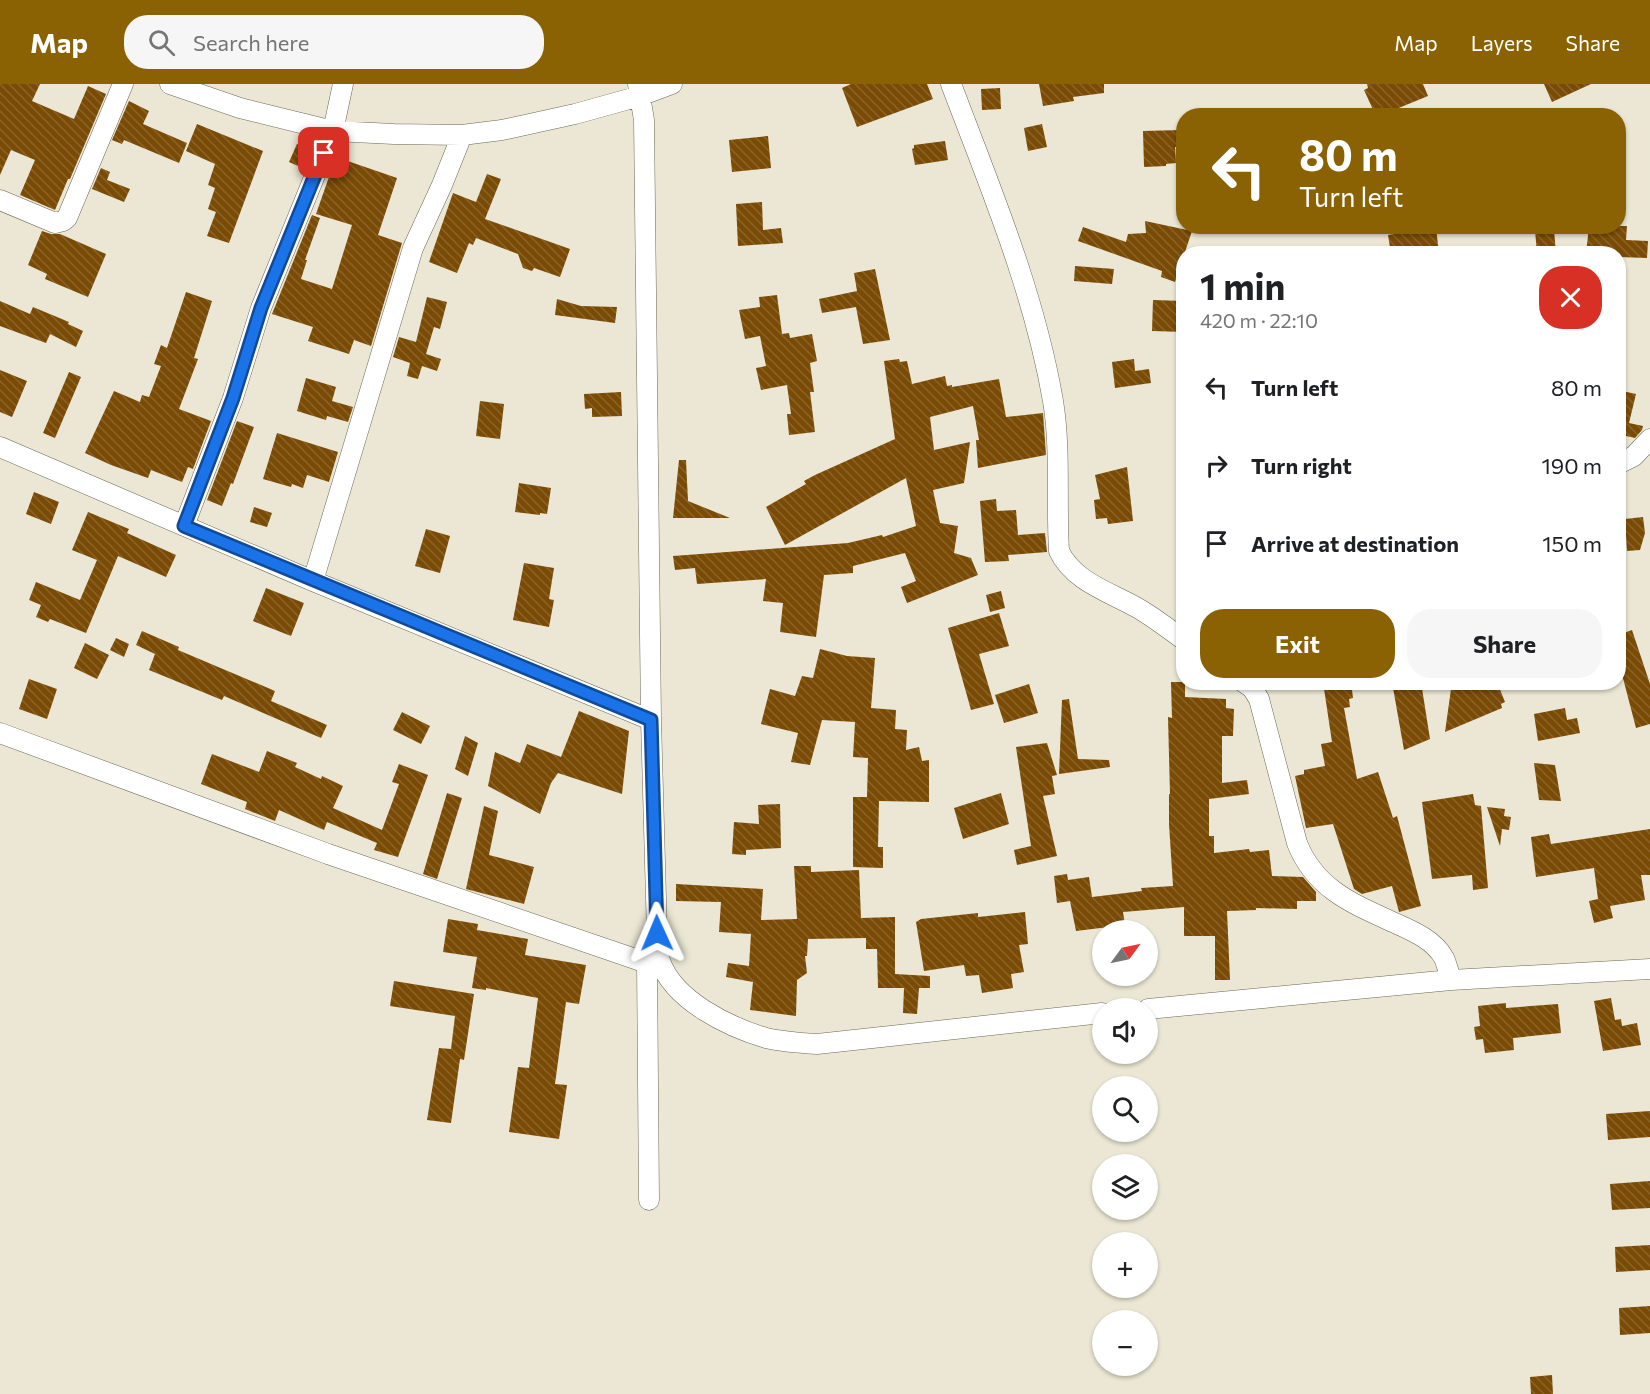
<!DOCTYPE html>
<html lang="en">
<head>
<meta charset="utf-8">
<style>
	body { margin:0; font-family:Commissioner,sans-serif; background:#f6f6f6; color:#202124; height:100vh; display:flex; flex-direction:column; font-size:22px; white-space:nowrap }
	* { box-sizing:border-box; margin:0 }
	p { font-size:20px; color:#757577 }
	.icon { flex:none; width:33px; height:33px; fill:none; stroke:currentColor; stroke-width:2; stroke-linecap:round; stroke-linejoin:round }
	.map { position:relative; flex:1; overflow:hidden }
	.side { position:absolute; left:1176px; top:162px; width:450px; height:444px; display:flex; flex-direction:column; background:#fff; border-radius:24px; box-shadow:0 2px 4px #0004 }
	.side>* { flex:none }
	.guide { position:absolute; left:1176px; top:24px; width:450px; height:126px; border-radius:24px; box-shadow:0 2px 4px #0004; background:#8b6203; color:#fff; overflow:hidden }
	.needle { width:39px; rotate:57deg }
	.controls { position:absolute; left:1092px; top:836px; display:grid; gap:12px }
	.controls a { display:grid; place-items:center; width:66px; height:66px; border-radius:50%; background:#fff; box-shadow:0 2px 4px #0004; font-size:30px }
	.pin { position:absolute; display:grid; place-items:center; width:51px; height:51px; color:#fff; margin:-26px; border-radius:12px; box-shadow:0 3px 9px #0006 }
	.me { position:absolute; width:66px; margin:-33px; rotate:359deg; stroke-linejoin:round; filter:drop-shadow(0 0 4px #0008) }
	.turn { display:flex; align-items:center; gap:21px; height:126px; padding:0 24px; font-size:27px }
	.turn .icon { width:78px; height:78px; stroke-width:2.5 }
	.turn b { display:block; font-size:42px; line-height:51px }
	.round { display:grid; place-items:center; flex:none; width:63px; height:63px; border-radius:24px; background:#f6f6f6 }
	.summary { display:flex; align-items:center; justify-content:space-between; height:102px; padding:0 24px }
	h1 { font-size:36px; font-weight:700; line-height:45px }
	.action { display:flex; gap:12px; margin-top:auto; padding:12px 24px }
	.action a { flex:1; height:69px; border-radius:24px; background:#8b6203; color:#fff; font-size:24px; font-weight:700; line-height:69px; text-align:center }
	.action a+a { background:#f6f6f6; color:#202124 }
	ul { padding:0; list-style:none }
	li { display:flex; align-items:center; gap:18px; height:78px; padding:0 24px }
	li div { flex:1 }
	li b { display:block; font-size:22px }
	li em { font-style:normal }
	header { display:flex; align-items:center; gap:36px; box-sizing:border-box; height:84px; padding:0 30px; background:#8b6203; color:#fff }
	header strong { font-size:28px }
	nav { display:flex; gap:33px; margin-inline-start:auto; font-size:21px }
	.search { width:420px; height:54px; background:#f6f6f6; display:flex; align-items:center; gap:15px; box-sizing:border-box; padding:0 21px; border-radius:24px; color:#757577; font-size:22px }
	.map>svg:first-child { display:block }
	.building { fill:url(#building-back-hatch) }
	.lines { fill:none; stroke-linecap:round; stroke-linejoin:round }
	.minor-casing { stroke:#6c6857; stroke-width:21 }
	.minor { stroke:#fff; stroke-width:20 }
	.route-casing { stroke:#114b97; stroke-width:15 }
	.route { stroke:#1a73e8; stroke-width:10 }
</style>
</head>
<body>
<header>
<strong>Map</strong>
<div class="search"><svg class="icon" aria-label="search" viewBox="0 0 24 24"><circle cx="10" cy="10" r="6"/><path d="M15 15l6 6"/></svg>Search here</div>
<nav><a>Map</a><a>Layers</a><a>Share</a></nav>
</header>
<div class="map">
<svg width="1650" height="1310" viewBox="0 0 1650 1310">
	<defs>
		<pattern id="building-back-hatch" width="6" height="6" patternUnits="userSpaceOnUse" patternTransform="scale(1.5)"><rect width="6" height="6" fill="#7a4b05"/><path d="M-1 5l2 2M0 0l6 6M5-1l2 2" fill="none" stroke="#89632a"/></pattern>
	</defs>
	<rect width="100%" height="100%" fill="#ebe7d4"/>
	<!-- building -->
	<path class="building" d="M0 0H40L32 17 74 35 88 2 106 10 70 95H68L55 126 20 111 35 76 11 66 0 91Z
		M851 0H927L933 15 857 43 842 4Z
		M1039 0H1104V9L1073 13 1074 17 1043 22Z
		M1367 0H1423L1428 12 1384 30 1383 27 1375 30 1364 6 1368 4Z
		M1544 0H1591L1552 18Z
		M1000 4 1001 25 982 26 981 5Z
		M129 17 149 27 143 40 187 59 179 79 124 56 122 60 112 56Z
		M197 40 263 67 229 159 207 152 216 128 208 125 215 104 208 101 215 80 186 67Z
		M1042 40 1047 63 1028 67 1024 44Z
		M1181 46V63H1175L1176 79 1166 80V82L1144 83 1143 47Z
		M768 52 771 84 732 88 729 56Z
		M945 57 948 76 915 81 912 65 914 64V61Z
		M297 60 313 64 305 85 289 78Z
		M336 73 397 94 378 151 402 159 371 262 354 256 349 270 308 257 313 243 272 230 312 131 320 134 305 176H307L301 195 332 205 352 141 316 130Z
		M101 84 110 88 107 96 130 105 124 118 92 105Z
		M487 90 501 95 485 135 570 165 560 193 534 184 532 187 523 184 518 170 476 154 473 161 469 159 457 189 429 178 453 109 476 118Z
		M762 118 763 146 781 144 783 159 738 162 736 120Z
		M1145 137 1192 147 1175 198 1161 193 1162 187 1078 157 1083 143 1126 158 1128 150 1146 149Z
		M1589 142H1627L1626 156 1648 157 1647 174 1618 173V170H1586Z
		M1436 143 1439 170H1391L1388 151Z
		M1554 145 1556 170H1537L1535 146Z
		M42 147 51 150H60L106 170 88 213 45 195 47 190 28 181Z
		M1075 182 1114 185 1112 200 1074 197Z
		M875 185 890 256 863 260 856 223 822 229 819 215 857 207 854 189Z
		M186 208 212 217 194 274 198 275 179 325 211 337 193 385 188 383 182 398 151 386 148 394 111 381 85 369 114 307 140 318 142 311 149 313 161 282 154 280 161 261 167 264Z
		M777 211 782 250 789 249 790 254 812 250 817 277 810 279 814 308H810L815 348 789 351 787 330H791L787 301 761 306 756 284 766 282 760 252 745 255 739 226 760 223 759 213Z
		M427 213 447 218 440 245 434 243 426 270 441 275 437 287 422 282 418 295 407 292 410 279 393 273 399 253 416 258Z
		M557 215 581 222 617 223 615 239 555 231Z
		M1153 216 1184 217V248L1152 247Z
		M0 217 30 230 33 223 69 238 68 240 83 247 76 263 50 250 46 259 0 242Z
		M899 275 900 278 907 277 912 300 945 292 947 302 952 301V303L999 295 1006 333 1043 329 1046 371 978 384 976 356H979L973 322 930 333 934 366 970 358 964 399 933 406 940 439 958 442 954 469 971 474 978 491 907 519 901 503 916 497 905 469 853 482V489L824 491 816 553 780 548 783 519 763 517 766 495 697 500 695 484 675 486 673 472 848 459 882 451 883 453 916 442 906 394 785 461 766 423 806 400 804 397 815 391 895 355 884 277Z
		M1134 275 1135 287 1149 285 1151 299 1115 304 1112 278Z
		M0 286 27 297 12 333 0 328Z
		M69 288 81 293 55 354 43 349Z
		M306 294 336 303 332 317 353 323 348 338 327 332 326 336 297 327Z
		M1618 306 1636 310 1629 339 1643 342 1642 346 1635 354 1626 352 1624 361 1618 360Z
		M621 308 622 332 592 333V324L585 325 584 310Z
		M480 317 504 320 500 355 476 352Z
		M237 337 254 343 233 400 231 399 222 422 207 416Z
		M277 349 338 368 329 398 307 391 303 404 292 400 291 403 263 395Z
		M679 376H686L688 417 730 434H673Z
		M1127 383 1133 437 1108 440 1107 434 1096 435 1094 416 1100 415 1095 391Z
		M519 399 551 404 547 430 540 429V431L515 428Z
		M34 408 59 418 51 440 26 430Z
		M996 415 997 427 1016 426 1018 451 1045 449 1047 468 1008 471 1009 477 985 478 980 417Z
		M254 423 272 429 267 443 250 438Z
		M88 428 129 445 127 449 176 471 166 493 118 472 86 549 50 535 48 538 36 533 41 521 29 516 36 498 80 516 97 476 72 466Z
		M1643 433 1645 449 1640 466 1627 467 1625 435Z
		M426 445 450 452 440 489 415 482Z
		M524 479 554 484 549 515 554 516 549 543 513 536Z
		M266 504 304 519 291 552 253 537Z
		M1001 507 1005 524 990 528 986 511Z
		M999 529 1009 562 979 570 994 620 971 626 948 544Z
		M1632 546 1650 600V640L1636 644 1618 575V551Z
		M142 547 179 563 178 566 275 607 271 617 327 641 321 654 224 612 222 616 149 586 155 570 136 561Z
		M116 554 129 560 124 573 110 566Z
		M85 559 109 571 97 595 74 584Z
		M820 565 847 572 875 574 871 624 896 626 895 645 907 646 906 666 919 663 922 677 929 676V718L879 717 878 763H883V784L853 783V713H867L868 674 853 673 855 638 822 636 810 681 791 678 798 649 761 640 770 605 795 612 802 592 813 594Z
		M29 595 57 605 47 635 19 625Z
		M1171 598H1185V613L1226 615V624L1234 625 1233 652H1222V699L1247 696 1249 710 1209 715V752H1214V769L1249 765 1250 768 1269 766 1272 792 1303 793 1316 808V817H1297V825L1256 824V826L1227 827 1230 896H1215V852H1184V823L1123 828 1125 841 1076 847 1070 817 1057 819 1054 792 1067 790 1068 796 1089 793 1092 813 1142 807 1141 804 1173 802 1169 740V710H1170L1168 633 1172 634Z
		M1323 598H1351L1353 614 1349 615 1350 623 1344 624 1357 695 1378 688 1393 734 1397 732 1421 822 1399 828 1392 802 1362 810 1354 805 1333 740 1306 744 1295 692 1304 690V686L1325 682 1321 660 1332 658Z
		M1392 598H1421L1430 655 1404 666Z
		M1452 598H1497L1505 618 1501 620 1502 624 1445 648Z
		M1029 600 1038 629 1004 639 995 611Z
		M1069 615 1078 675 1109 676 1110 683 1059 690 1062 616Z
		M1565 624 1567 636 1577 634 1580 649 1538 657 1534 630Z
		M579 627 629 647 622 710 558 689 551 699 540 730 488 702 495 668 520 679 527 660 561 673Z
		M402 628 430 642 421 660 393 646Z
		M465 652 478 659 468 692 455 685Z
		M1047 659 1057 691 1052 692 1055 710 1043 712 1057 772 1017 781 1014 766 1031 762 1016 663Z
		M267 667 297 679 295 683 321 695 322 692 343 702 333 724 382 746 399 700 392 698 399 680 428 691 398 773 374 766 377 759 327 738 324 746 279 726 275 737 245 725 247 718 201 700 212 670 259 688Z
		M1534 679 1555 681 1561 717 1539 716Z
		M447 709 462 714 437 795 423 790Z
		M1001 709 1009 740 963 755 954 724Z
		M1473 710 1475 721 1481 722 1488 804 1473 806 1472 791 1432 795 1422 718Z
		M780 720 781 764 746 766V771L732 770 734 738 759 740 758 721Z
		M484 722 498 727 489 771 534 783 524 820 466 805Z
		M1487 723 1505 725 1504 732 1511 733 1509 746 1502 745 1500 762Z
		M1650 745V791H1641L1645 816 1610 822 1613 834 1594 839 1589 817 1598 815 1594 784 1536 793 1531 753 1549 750 1551 760Z
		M794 782H811V788L859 786 861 834 895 833V890L930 892V904H919L917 930 903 929 904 904H878L877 865H866V854L808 855 807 872H805L807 889 797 896 796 932 750 926 753 898 726 893 728 879 749 882 751 850 719 848 721 818 676 817V800L763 805 761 836 797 835Z
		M1025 828 1028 860 1019 861 1024 888 1011 890 1013 904 982 909 979 891 966 892 964 881 924 887 916 838 921 835 978 829V833Z
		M448 835 478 840 477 846 528 855 525 871 586 881 579 920 566 918 555 1000 567 1001 559 1055 509 1048 518 983 529 984 538 914 486 904V906L472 904 477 873 443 868Z
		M394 897 474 910 464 976 460 975 451 1039 427 1036 439 964 451 965 455 932 390 922Z
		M1611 914 1615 936 1621 935 1622 942 1637 939 1641 961 1603 967 1594 917Z
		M1506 919V924L1558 920 1561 949 1513 954 1514 966 1485 969 1483 955 1476 956 1474 943 1480 942 1478 922Z
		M1650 1027V1053L1608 1056 1606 1030Z
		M1650 1097V1124L1612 1126 1610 1100Z
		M1650 1161V1186L1616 1188 1615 1163Z
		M1650 1222V1249L1620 1251 1619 1224Z
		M1552 1291 1553 1310H1531L1530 1293Z"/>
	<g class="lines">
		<defs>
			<path id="minor" d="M170 0 240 24 333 47 394 50 462 51 502 46 575 30 640 12 672 0
				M638 0 644 36 651 636 657 850C658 858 657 869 660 877 674 917 729 943 766 954 783 958 800 959 817 960L1102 929
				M951 0C990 103 1034 207 1053 317 1061 365 1056 418 1059 467 1074 499 1113 509 1141 526 1156 535 1170 546 1184 556
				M0 116 55 139 63 137 67 134 123 0
				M0 363 313 497 651 636
				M1618 380 1634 372 1650 355
				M184 442 233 314 261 224 333 47 343 0
				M313 497 413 164 442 101 462 51
				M1243 598 1252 604 1259 615 1297 759C1315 805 1353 820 1395 839 1413 847 1434 856 1444 874 1447 881 1449 889 1451 896
				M0 649 328 770 647 879 649 1116
				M1148 925 1451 896 1650 885"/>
		</defs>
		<!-- minor casing -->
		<use href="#minor" class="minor-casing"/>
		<!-- minor -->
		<use href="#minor" class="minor"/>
	</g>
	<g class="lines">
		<defs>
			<path id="route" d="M324 69 261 224 233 314 184 442 651 636 657 849"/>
		</defs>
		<!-- route casing -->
		<use href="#route" class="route-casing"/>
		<!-- route -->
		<use href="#route" class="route"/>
	</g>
</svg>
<div class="controls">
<a><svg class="needle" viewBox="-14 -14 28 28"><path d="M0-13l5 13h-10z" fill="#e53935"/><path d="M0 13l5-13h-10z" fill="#757577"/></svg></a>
<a><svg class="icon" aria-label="sound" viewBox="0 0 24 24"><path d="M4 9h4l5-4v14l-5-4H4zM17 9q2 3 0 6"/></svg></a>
<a><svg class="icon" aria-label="search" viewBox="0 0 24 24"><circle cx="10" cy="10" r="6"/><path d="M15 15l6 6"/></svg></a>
<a><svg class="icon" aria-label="layers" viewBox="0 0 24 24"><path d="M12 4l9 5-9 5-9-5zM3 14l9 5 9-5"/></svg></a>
<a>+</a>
<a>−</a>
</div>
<div class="pin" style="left:324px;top:69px;background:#d93025"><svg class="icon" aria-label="arrive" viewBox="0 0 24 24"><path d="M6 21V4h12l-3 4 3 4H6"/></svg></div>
<svg class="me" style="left:657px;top:849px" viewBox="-20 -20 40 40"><path d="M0-17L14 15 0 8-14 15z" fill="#1a73e8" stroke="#fff" stroke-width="4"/></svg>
<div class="guide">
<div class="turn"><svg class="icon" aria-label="left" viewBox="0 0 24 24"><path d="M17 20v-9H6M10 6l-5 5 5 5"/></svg><div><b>80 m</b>Turn left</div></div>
</div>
<section class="side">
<div class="summary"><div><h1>1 min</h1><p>420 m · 22:10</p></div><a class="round" style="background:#d93025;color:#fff"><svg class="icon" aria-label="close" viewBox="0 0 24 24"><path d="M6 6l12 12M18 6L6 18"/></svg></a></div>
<ul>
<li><svg class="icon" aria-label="left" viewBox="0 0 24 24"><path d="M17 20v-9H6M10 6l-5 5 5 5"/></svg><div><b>Turn left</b></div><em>80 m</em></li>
<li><svg class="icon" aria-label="right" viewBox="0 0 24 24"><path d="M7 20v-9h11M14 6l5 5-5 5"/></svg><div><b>Turn right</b></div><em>190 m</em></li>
<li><svg class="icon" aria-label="arrive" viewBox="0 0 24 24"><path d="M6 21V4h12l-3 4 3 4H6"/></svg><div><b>Arrive at destination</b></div><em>150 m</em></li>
</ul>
<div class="action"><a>Exit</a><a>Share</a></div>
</section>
</div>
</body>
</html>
